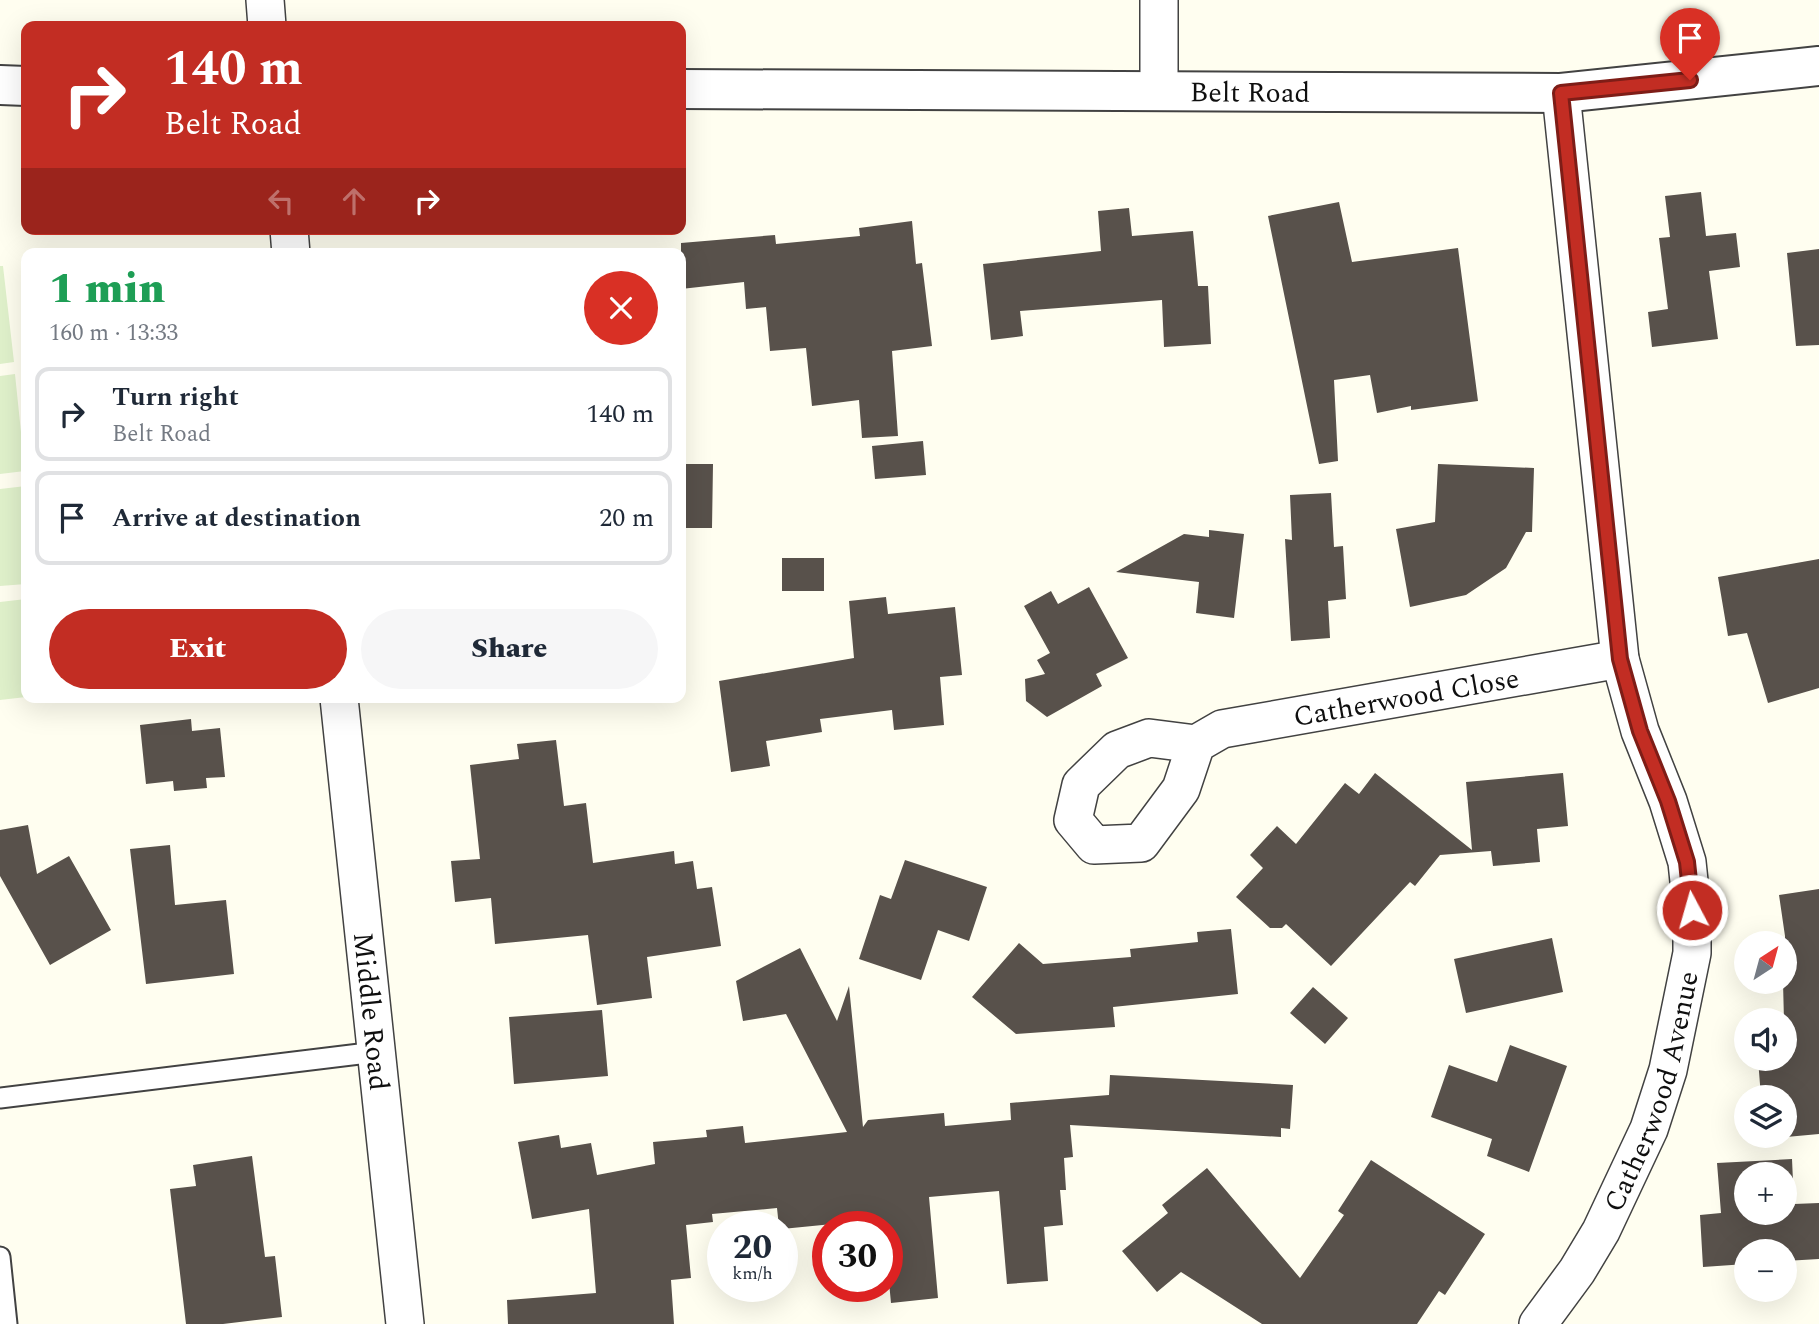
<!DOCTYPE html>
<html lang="en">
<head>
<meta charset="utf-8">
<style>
	body { margin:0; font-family:Spectral,serif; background:#f6f6f7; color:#1f2937; height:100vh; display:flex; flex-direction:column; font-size:26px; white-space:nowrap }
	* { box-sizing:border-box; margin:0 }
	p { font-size:23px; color:#747a83 }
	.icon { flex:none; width:38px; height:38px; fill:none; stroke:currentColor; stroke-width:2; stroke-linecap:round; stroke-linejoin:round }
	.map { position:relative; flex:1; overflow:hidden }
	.sheet { position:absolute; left:21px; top:248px; width:665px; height:455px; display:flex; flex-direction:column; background:#fff; border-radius:14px; box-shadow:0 7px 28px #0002 }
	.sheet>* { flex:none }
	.top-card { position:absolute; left:21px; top:21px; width:665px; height:214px; border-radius:14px; box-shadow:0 7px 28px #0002; background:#c22d23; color:#fff; overflow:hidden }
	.needle { width:46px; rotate:36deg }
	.fabs { position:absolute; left:1734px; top:931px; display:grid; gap:14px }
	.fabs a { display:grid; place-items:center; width:63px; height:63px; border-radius:50%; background:#fff; box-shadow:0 7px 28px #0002; font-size:35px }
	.speed { position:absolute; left:707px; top:1211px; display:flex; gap:14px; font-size:35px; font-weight:700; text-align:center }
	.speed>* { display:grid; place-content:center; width:91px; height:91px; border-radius:50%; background:#fff; box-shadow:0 7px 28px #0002; line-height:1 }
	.speed small { font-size:18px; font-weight:400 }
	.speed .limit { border:10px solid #d22; background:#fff; color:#111 }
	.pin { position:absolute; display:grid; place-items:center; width:60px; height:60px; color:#fff; margin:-72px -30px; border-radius:50% 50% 50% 0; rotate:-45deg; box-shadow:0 0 7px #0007 }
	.pin .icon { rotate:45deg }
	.me { position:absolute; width:77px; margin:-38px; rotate:354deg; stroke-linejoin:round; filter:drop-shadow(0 0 5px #0008) }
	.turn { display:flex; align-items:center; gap:24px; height:147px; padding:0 28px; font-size:32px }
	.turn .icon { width:91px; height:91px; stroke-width:2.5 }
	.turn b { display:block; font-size:49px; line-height:60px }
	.lanes { display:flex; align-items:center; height:66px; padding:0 28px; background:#0003; justify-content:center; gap:35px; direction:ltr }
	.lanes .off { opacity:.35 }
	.round { display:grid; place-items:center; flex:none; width:74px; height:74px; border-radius:37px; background:#f6f6f7 }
	.headline { display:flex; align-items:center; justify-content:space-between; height:119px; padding:0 28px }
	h1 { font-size:42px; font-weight:800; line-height:52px; color:#1e9e55 }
	.button { display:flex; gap:14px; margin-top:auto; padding:14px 28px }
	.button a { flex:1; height:80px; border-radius:42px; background:#c22d23; color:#fff; font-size:28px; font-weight:800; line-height:80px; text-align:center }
	.button a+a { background:#f6f6f7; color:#1f2937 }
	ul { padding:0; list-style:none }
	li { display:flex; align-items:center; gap:21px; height:94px; margin:0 14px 10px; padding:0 14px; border:4px solid #e0e1e3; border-radius:14px }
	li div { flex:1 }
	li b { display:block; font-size:26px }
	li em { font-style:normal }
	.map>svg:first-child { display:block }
	.pitch { fill:#e0f1cb }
	.building { fill:#58514b; fill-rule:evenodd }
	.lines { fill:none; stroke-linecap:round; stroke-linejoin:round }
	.service-casing { stroke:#424242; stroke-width:23 }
	.minor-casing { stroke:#424242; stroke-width:40 }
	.tertiary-casing { stroke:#424242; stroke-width:42 }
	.service { stroke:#fff; stroke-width:19 }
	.minor { stroke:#fff; stroke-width:37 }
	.tertiary { stroke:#fff; stroke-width:38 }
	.route-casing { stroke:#7e1d17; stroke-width:18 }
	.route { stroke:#c22d23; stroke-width:12 }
	.labels { text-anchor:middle; stroke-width:7; stroke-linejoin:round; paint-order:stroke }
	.street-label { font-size:28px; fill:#0f0f0f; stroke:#fff }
</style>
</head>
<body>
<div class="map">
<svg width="1819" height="1324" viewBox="0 0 1819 1324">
	<rect width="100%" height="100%" fill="#fffef0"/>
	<!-- pitch -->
	<path class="pitch" d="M0 266H3L14 362 0 364Z
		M15 374 25 471 0 474V376Z
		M26 486V584L0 586V489Z
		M26 599V697L0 700V602Z"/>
	<!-- building -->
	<path class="building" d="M1701 192 1706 236 1736 233 1740 267 1709 271 1718 339 1652 347 1648 312 1668 309 1659 238 1670 237 1665 196Z
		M1339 202 1352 262 1458 248 1478 401 1411 410V406L1377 413 1370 375 1334 380 1338 461 1319 464 1268 216Z
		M1129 208 1132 236 1193 231 1198 286H1208L1211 344 1164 347 1162 300 1020 311 1023 336 991 340 983 264 1101 251 1098 211Z
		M912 221 916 264 922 263 932 346 892 351 898 436 862 438 859 400 812 406 806 348 770 351 766 307 746 309 744 282 681 289V243L775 235 776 244 860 236 859 228Z
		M1819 249V345L1796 346 1787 253Z
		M923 441 926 475 875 479 872 446Z
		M681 464H713L712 528H681Z
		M1438 464 1534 468 1532 532H1526L1506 568 1466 595 1410 607 1396 529 1435 522Z
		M1331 493 1334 547 1343 546 1346 599 1328 601 1330 638 1291 641 1285 539 1292 540 1290 495Z
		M1209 530 1244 534 1234 618 1196 613 1199 582 1116 572 1184 534 1209 537Z
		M782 558H824V591H782Z
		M1819 559V688L1768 703 1747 633 1728 636 1718 577Z
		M1089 587 1128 658 1096 674 1102 686 1047 717 1026 701 1025 679 1045 674 1037 660 1050 653 1024 606 1051 591 1058 604Z
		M886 597 888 614 955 607 962 675 940 677 944 725 894 730 892 710 820 719 822 732 766 741 770 766 731 772 719 681 854 658 849 601Z
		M191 719 192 731 220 728 225 777 206 778 207 788 174 791 173 781 146 784 140 725Z
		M556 740 564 806 586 803 593 863 674 851 675 864 693 861 697 889 712 887 721 946 647 957 652 998 597 1005 588 935 495 944 491 898 455 902 451 861 480 859 470 765 519 759 517 744Z
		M1375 773 1472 850 1466 782 1563 773 1568 826 1537 829 1540 862 1493 866 1491 851 1440 855 1415 886 1410 882 1331 966 1286 924 1282 928H1270L1236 897 1263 868 1250 855 1277 826 1296 844 1345 783 1359 794Z
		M28 825 37 874 69 856 111 930 50 965 0 876V830Z
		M170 845 175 905 226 900 234 974 146 984 130 849Z
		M905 860 987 887 969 941 938 930 921 980 859 959 880 895 891 899Z
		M1819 889V1134L1765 1139V1136H1785V1097H1761L1758 1059H1785L1783 982H1785V936L1779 895Z
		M1231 929 1238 994 1113 1007 1115 1027 1016 1034 972 997 1019 943 1043 964 1131 957 1130 949 1198 942 1197 932Z
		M1552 938 1563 992 1466 1013 1454 959Z
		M800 948 837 1021 849 986 863 1127 868 1120 944 1113 945 1126 1011 1120 1010 1103 1109 1095 1110 1075 1293 1085 1290 1129 1281 1128V1137L1070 1125 1073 1157 1064 1158 1066 1190H1060L1063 1225 1044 1227 1048 1281 1007 1284 999 1191 929 1197 938 1298 891 1303 887 1261V1227H884L883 1219 782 1229V1227H779L777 1208 712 1214 713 1222 686 1225 691 1278 671 1280 674 1324H508L507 1300 596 1293 589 1209 532 1219 518 1142 559 1135 561 1148 591 1143 597 1175 655 1164 653 1142 707 1137 706 1130 743 1126 745 1143 847 1132 786 1014 743 1021 736 981Z
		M1313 987 1348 1018 1325 1044 1290 1013Z
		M602 1010 608 1076 514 1084 509 1017Z
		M1510 1045 1567 1066 1529 1172 1487 1156 1492 1139 1431 1117 1449 1065 1497 1082Z
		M252 1156 265 1257 275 1256 282 1317 223 1324H186L170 1189 196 1186 193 1165Z
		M1792 1159 1794 1204 1819 1203V1259L1785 1261V1251H1746V1264L1703 1267 1700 1215 1721 1213 1717 1163ZM1746 1174H1785V1213H1746Z
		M1371 1160 1485 1234 1445 1295 1439 1291 1417 1324H1262L1181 1272 1157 1292 1122 1251 1168 1213 1162 1205 1207 1168 1300 1278 1344 1215 1338 1211Z"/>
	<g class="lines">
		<defs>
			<path id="service" d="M0 1098 376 1052
				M0 1257 7 1324"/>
			<g id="minor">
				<path d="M265 0 267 26"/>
				<path d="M1159 91V0"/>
				<path d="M289 229 291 254"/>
				<path id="s1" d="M339 698 405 1324"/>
				<path id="s2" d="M1196 744 1149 738 1117 750 1081 785 1073 820 1094 845 1141 843 1181 789 1196 744 1222 729 1620 659"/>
				<path id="s3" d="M1538 1324 1577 1271 1601 1231 1649 1129 1668 1070 1692 953V910L1687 862 1668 801 1640 731 1620 659 1561 93"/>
			</g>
			<g id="tertiary">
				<path d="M0 85 26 86"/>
				<path id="s4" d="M681 89 1561 93 1819 66"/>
			</g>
		</defs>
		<!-- service casing -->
		<use href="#service" class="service-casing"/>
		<!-- minor casing -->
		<use href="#minor" class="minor-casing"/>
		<!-- tertiary casing -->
		<use href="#tertiary" class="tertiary-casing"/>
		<!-- service -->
		<use href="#service" class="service"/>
		<!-- minor -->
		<use href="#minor" class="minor"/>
		<!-- tertiary -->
		<use href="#tertiary" class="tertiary"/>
	</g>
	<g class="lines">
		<defs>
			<path id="route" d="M1690 80 1561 93 1620 659 1640 731 1668 801 1687 862 1692 910"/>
		</defs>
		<!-- route casing -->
		<use href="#route" class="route-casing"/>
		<!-- route -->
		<use href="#route" class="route"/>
	</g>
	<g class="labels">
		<!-- street labels -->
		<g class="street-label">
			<text dy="10" stroke="none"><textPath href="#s4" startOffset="569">Belt Road</textPath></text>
			<text dy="10" stroke="none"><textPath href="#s2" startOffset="579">Catherwood Close</textPath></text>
			<text dy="10" stroke="none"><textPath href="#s1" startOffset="315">Middle Road</textPath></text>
			<text dy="10" stroke="none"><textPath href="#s3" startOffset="262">Catherwood Avenue</textPath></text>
		</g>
	</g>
</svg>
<div class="fabs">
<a><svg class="needle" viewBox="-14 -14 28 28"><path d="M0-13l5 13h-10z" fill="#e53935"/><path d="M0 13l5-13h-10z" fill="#747a83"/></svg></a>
<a><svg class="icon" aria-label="sound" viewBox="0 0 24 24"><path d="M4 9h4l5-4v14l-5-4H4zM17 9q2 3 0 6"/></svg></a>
<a><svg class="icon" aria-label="layers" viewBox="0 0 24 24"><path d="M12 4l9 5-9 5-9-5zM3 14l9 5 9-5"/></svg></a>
<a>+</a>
<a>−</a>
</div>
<div class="speed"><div>20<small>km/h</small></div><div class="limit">30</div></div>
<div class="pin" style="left:1690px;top:80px;background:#d93025"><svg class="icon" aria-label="arrive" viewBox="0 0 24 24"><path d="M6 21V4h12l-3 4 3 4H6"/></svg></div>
<svg class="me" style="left:1692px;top:910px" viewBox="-20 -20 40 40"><circle r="17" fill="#c22d23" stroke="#fff" stroke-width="3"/><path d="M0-11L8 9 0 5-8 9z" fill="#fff"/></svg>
<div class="top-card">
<div class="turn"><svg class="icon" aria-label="right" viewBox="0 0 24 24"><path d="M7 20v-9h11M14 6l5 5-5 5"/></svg><div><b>140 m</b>Belt Road</div></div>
<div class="lanes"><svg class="icon off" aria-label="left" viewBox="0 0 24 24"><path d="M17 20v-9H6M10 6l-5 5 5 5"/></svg><svg class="icon off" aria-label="ahead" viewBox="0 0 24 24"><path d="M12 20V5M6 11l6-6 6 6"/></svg><svg class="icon" aria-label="right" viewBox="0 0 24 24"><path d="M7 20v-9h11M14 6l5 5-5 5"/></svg></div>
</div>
<section class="sheet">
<div class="headline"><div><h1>1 min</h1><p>160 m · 13:33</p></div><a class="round" style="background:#d93025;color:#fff"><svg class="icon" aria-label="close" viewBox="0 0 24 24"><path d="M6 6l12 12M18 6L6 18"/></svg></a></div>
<ul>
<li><svg class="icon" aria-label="right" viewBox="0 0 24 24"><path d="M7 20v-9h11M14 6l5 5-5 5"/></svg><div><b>Turn right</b><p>Belt Road</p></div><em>140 m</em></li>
<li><svg class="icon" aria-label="arrive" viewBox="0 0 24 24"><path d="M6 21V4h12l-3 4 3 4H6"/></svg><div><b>Arrive at destination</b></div><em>20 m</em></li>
</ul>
<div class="button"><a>Exit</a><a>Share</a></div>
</section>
</div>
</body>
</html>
